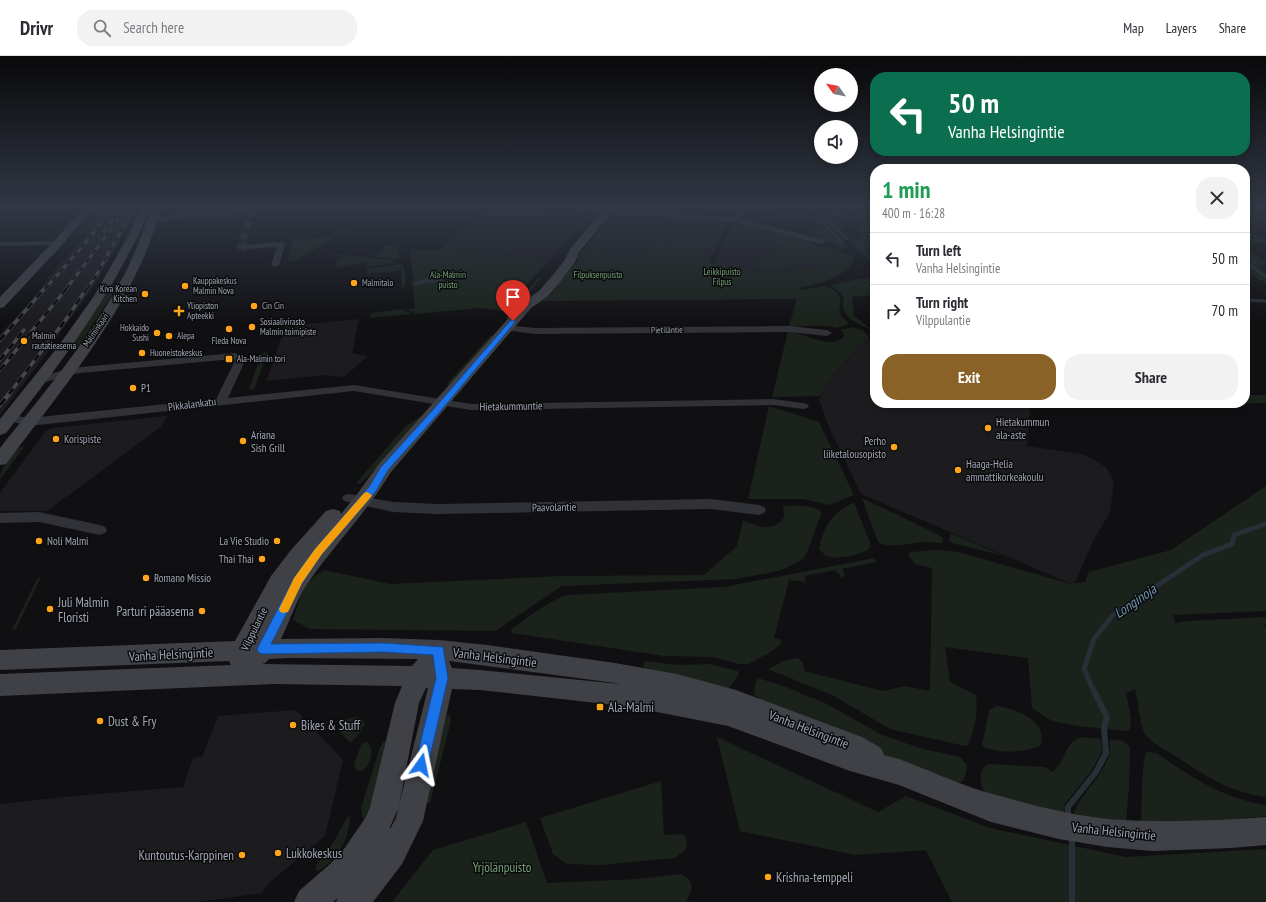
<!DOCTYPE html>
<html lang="en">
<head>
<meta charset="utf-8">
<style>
	body { margin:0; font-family:"PT Sans Narrow",sans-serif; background:#f2f2f3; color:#2b2b33; height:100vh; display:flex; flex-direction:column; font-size:15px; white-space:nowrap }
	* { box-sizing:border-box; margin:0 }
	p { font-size:13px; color:#7c7c81 }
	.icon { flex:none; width:22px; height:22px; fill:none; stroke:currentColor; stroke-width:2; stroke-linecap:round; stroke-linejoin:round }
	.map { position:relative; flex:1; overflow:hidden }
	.side { position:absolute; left:870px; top:108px; width:380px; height:244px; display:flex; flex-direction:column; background:#fff; border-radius:16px; box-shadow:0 2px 6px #0003 }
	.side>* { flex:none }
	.top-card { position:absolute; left:870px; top:16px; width:380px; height:84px; border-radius:16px; box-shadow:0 2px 6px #0003; background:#0b6e4f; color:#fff; overflow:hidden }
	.needle { width:26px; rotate:303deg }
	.fabs { position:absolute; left:814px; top:12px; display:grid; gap:8px }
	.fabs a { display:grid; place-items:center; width:44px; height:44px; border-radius:50%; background:#fff; box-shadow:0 2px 6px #0003; font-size:20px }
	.pin { position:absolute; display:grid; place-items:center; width:34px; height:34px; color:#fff; margin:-41px -17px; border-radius:50% 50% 50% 0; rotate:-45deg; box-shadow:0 0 4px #0007 }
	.pin .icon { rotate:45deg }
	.me { position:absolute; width:44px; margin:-22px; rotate:12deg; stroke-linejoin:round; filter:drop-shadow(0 0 3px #0008) }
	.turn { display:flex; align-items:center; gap:14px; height:84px; padding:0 12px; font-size:18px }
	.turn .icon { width:52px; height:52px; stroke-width:2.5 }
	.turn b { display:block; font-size:28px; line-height:34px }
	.round { display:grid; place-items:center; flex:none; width:42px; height:42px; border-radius:16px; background:#f2f2f3 }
	.summary { display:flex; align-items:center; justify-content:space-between; height:68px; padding:0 12px }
	h1 { font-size:24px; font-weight:800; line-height:30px; color:#1e9e55 }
	.cta { display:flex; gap:8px; margin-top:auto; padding:8px 12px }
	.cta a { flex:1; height:46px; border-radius:16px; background:#8a6228; color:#fff; font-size:16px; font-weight:800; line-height:46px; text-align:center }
	.cta a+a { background:#f2f2f3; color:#2b2b33 }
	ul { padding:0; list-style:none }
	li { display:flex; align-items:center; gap:12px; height:52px; padding:0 12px; border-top:1px solid #e1e1e2 }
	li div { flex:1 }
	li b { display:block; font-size:15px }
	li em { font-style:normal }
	header { display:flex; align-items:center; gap:24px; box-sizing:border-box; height:56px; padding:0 20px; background:#fff; border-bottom:1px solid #e1e1e2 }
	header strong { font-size:19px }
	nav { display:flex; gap:22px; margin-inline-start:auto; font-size:14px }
	.search { width:280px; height:36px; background:#f2f2f3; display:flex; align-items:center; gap:10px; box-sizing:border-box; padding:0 14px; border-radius:16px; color:#7c7c81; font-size:15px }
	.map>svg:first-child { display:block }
	.built { fill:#1c1c1f }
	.green { fill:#1a221b }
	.water { fill:#263036 }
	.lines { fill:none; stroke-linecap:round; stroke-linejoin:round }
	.stream-far4 { stroke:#263036; stroke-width:2.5 }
	.stream-far3 { stroke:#263036; stroke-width:3 }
	.stream-far2 { stroke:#263036; stroke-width:4 }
	.stream-far1 { stroke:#263036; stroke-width:5 }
	.stream { stroke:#263036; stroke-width:6 }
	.street-tunnel { stroke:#2d2e32; stroke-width:8; stroke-dasharray:8 4; stroke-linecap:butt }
	.street { fill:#313237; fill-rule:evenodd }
	.secondary { fill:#3f4147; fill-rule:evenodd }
	.rail-far2-casing { stroke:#46484e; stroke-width:3 }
	.rail-far1-casing { stroke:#46484e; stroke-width:3.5 }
	.rail-casing { stroke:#46484e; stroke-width:4.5 }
	.rail-far2 { stroke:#0b0b0d; stroke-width:2; stroke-dasharray:5.5; stroke-linecap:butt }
	.rail-far1 { stroke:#0b0b0d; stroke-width:2.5; stroke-dasharray:7; stroke-linecap:butt }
	.rail { stroke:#0b0b0d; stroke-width:3; stroke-dasharray:8; stroke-linecap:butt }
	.route { fill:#1a73e8; stroke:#114b97 }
	.slow { fill:#f59e0b }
	.poi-dot { fill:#ffa51b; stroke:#0b0b0d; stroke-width:1.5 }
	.labels { text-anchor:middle; stroke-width:3; stroke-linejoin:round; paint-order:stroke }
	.far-park-label { font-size:9px; fill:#75a175; stroke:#0b0b0d }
	.far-poi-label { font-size:9px; fill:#a0a7b4; stroke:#0b0b0d; text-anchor:start }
	.far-street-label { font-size:9px; fill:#a0a7b4; stroke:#0b0b0d }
	.poi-label { font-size:11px; fill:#a0a7b4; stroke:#0b0b0d; text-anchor:start }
	.street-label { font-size:11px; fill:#a0a7b4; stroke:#0b0b0d }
	.near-poi-label { font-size:13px; fill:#a0a7b4; stroke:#0b0b0d; text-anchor:start }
	.near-street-label { font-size:13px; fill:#a0a7b4; stroke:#0b0b0d }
	.near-park-label { font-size:13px; fill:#75a175; stroke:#0b0b0d }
	.near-water-label { font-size:14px; font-style:italic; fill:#7299b4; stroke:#0b0b0d }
</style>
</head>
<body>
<header>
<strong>Drivr</strong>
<div class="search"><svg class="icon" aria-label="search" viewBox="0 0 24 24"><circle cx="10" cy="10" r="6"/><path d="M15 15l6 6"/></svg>Search here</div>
<nav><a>Map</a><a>Layers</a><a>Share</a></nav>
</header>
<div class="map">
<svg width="1266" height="846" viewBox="0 0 1266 846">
	<rect width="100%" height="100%" fill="#101012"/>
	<!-- built -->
	<path class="built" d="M97 151H140L95 228 51 290 52 291 0 359V278L37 239 48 222 87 177 75 178Z
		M175 151H247L176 156 173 155Z
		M491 151 536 153 582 158 587 159 588 162 549 204 441 192Z
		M627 159 728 166 710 206 584 193 610 163 614 160Z
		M733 166 806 184 845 203 840 210 827 209 804 215 792 214 772 217 746 215 714 207Z
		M359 263 352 297 368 300 344 321 325 319 266 325 286 270Z
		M866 283 875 285V347H1026L1030 351 1027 390 1081 398 1095 404 1107 412 1114 427 1110 456 1093 485 1074 529 861 438 829 371 819 343 835 316Z
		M167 360 161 371 47 455H0V437L45 376 52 372Z
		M296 654 343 704 325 780 269 827 261 837 199 846H0V748L74 740 183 731 193 702 202 701 218 660Z"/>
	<!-- green -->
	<path class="green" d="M837 151H846L841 176 848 182 846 184 822 162Z
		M872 151H875V196L866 195 874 203 875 210 849 185 851 184 867 186V184L860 183 863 158 871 159Z
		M622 159H632L627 164 615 163 594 189H588L610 163Z
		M678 162 720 165 719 169 676 166Z
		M817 165 849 192 842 193 832 187 813 181Z
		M344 173 346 174 296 205 288 206 293 184 333 180Z
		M1245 176 1266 183V187L1245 185Z
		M780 178 806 184 819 191H830L853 200 854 204C849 220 813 230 799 232V234C811 234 831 224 839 240 842 245 838 253 840 259L848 266 847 269 836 272 828 270H789L797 243 542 245 551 238 561 225 578 205V200L584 193 635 198 654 194 653 183H660L661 192H659H701V197L711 201 709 206 746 215 768 217 792 214 804 215 822 209 840 210 818 207 791 209 790 212 767 215 751 211H754C764 200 772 194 785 190L776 187 779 184 774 183Z
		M711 182 710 191 670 192 668 183Z
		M387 189 398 191 400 201 396 203 369 200 378 199 384 194H382Z
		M441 192 549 204 516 241V242L509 251 507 250 503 255 480 252 416 258 406 253 415 252 413 230 409 228 413 224 410 193 437 195Z
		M1245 192 1266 206 1262 213 1266 216V227L1245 215Z
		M335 198 393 204 395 207 367 211V206L336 212 337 204 343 201 333 199Z
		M399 208 403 209 406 223 404 231 402 232 401 214 367 218V213Z
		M539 221H542C530 235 522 250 509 263L506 262Z
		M875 222V239L852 241 854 260 872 274C863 270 851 266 845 257 837 243 854 244 830 229L859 223Z
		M113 228H119L76 294 68 295Z
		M400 253 413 258 369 262 371 257Z
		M853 271 862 274 869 280 868 283H866L835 316 820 340 772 341 788 275C802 277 834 295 844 280V277L840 274Z
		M494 279 475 302 449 329H446L490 280Z
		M268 296 254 333 250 334 249 333 262 297Z
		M1245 339H1266V347H1245Z
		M1093 347H1213L1129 349Z
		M769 350 819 366 854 439 830 449 803 443H748Z
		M424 358 379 409 360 428 356 427 406 370Z
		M25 389 0 424C0 410 12 394 25 389Z
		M1266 430V555L1173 559 1175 567 1187 565 1266 561V568H1264L1266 572V741C1231 737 1204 719 1175 700 1165 694 1152 687 1145 678 1140 671 1138 643 1135 633L1126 637 1131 663 1130 673 1128 675 1077 670 1052 665 1032 652 1028 602 945 591 950 626 976 639C978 654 975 675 968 689L965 690 890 673 834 640 768 613 783 605 797 602C802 605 805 609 804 615L883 635 905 630 930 635 932 512 915 508 908 499 911 496 935 494 958 496 1071 528 1085 526 1089 516 1171 494Z
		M862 442 937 478 943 482 942 487C935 487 929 486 922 486 911 487 887 493 878 486Z
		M854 447 870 486V492C865 498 837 504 829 501 825 500 822 496 819 493 823 471 833 455 854 447Z
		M783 450C795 450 812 448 822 456L806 499 800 505 779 515 736 523 562 530 495 575 310 573 293 564C301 540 302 528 324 514L390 528 561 520 704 519 737 490 743 464C758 471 773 477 784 461Z
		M951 477 1004 500 952 487 949 485Z
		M874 502 876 506 842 513 845 519 842 522 835 514 805 520 806 526 789 524 774 582 782 584 780 589 769 597 748 608H739L714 601 664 600 512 577 511 575 513 572C531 559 547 546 567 539L724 531Z
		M41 521 16 573 12 574 37 523Z
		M645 605 678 609 709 608 738 615 739 618 725 638 643 611Z
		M758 622 786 631 827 648 882 679 923 693 956 700 961 702 967 709 966 717 963 725 955 727 910 710 820 671 766 649 754 638 755 627Z
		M996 650C1014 651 1050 666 1040 690 1023 696 999 699 982 690L989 654Z
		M448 658 450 660 451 665 430 747H425L444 666Z
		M355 661 363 663 365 668 360 677 350 687 340 676 341 665Z
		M717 681 878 756 906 740 990 772 1126 801 1266 793V846H952L926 794 855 799 740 775Z
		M1081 681 1101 683 1102 696 1092 714 1065 748 1064 759 985 738C980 727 977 717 987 708L1045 711 1052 716C1066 707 1063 687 1081 681Z
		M1110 684C1118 684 1125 684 1130 691L1129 732 1126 765 1073 760C1080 737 1101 723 1109 700 1110 695 1110 689 1110 684Z
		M384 685H387L373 743 364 767 361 752 380 691Z
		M368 686C375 697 371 707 362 715L355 714 354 708 362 687Z
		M1147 696 1156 697C1194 722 1218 740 1264 749L1266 751V760L1213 766H1141C1142 754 1141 703 1147 696Z
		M661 725 664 779 683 778 687 784 686 793 675 802 600 809 567 808 553 798 540 762Z
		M348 760 350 762C349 785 337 802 319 815L315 814 317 808 333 787Z
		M526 766 547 827 639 823 680 818C696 825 693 832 686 846H392L433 794Z"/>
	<!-- water -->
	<path class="water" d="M451 218 456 219 454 223 413 230 415 225C421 225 425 223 431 221 438 220 444 222 451 218Z"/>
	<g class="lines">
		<!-- stream-far4 -->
		<path class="stream-far4" d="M779 159 817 162 843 186
			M820 159 818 158 821 151
			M824 162 847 183
			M1245 198 1255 206 1251 210 1266 221"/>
		<!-- stream-far3 -->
		<path class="stream-far3" d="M1245 244 1266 245"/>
		<!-- stream-far2 -->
		<path class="stream-far2" d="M1262 469 1266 468"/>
		<!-- stream-far1 -->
		<path class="stream-far1" d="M1094 636 1084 613 1094 583 1113 559 1203 499 1232 488 1234 479 1265 468"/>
		<!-- stream -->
		<path class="stream" d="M1068 759V751L1096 716 1106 697 1104 671 1107 661 1094 635
			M1072 785V846"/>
		<!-- street-tunnel -->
		<path class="street-tunnel" d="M247 191 241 190 251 157"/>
		<!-- street -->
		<path class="street" d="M261 151H281L278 153 140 167 136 165 140 163Z
			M555 151H576L734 162 744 151H750L741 163 825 184 826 186 822 188 736 166 558 153Z
			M58 185 62 187 61 189 0 190V186Z
			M275 186 284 187 285 189 279 209 275 211 271 209 277 191 247 193 243 191 247 189Z
			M507 269 535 272 790 270 827 274 832 277 827 280 790 276 535 278 504 274 502 272 504 270Z
			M234 297 241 299 245 305 228 342 354 329 471 348 773 343 803 347 807 348 809 350 807 352 803 353 773 349 471 354 354 335 29 370 6 364 4 362 6 360 10 359 29 362 216 343 235 305 233 303 81 317 69 319 39 328 34 325 35 323 63 314 81 311Z
			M349 438 393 446 437 448 711 443 759 449 764 451 766 454 764 457 759 459 711 453 437 458 393 456 344 445 342 442 344 439Z
			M39 456 100 469 105 471 107 474 105 477 100 479 39 466 0 467V457Z"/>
		<!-- secondary -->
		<path class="secondary" d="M84 151H94L62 189 4 251 0 252V241L54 185Z
			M141 151H151C114 237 63 305 6 377L0 379V363L57 292 94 240 127 182Z
			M152 151H162C154 175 146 199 134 222 100 289 51 348 6 408L0 409V392C43 338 90 283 123 221 135 199 143 175 152 151Z
			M606 151H616L579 196 575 206 561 225 547 241 531 252 391 416C367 456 334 489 308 527 296 544 290 565 281 583L383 582 439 584 487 589 615 607 677 618 736 634 862 681 881 692 884 699 899 703C929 714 962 730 993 738 1030 749 1070 759 1108 763 1161 767 1214 765 1266 761V789L1231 792 1153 795 1107 791 1059 783 991 766 899 729 850 715 728 670 652 655 606 648 480 634 452 633 423 765 402 808 373 846H336L338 842 333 846H294L299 835 329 809 344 793 366 761 370 751 395 647 402 630 274 628 0 640V618L231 609 229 605 0 614V594L235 585 271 520 291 494 326 455 333 453 340 455 341 458 358 437 378 409 523 246 539 235 553 219 564 205 570 193ZM288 602 418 603 412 610 262 608 265 607 269 603ZM449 605 615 627 620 628 480 614 452 612ZM426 632H428L399 749 419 647ZM398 753 396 762 390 773V771Z"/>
		<defs>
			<path id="rail-far2" d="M100 181 121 151
				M45 233 82 191 114 151
				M66 233 125 155
				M87 233 96 220 134 151"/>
			<path id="rail-far1" d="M0 284 45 232
				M0 304 24 274
				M0 314 67 232
				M9 338 67 262 87 232"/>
			<path id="rail" d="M0 349 10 337"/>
		</defs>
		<!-- rail-far2 casing -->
		<use href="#rail-far2" class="rail-far2-casing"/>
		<!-- rail-far1 casing -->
		<use href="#rail-far1" class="rail-far1-casing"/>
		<!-- rail casing -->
		<use href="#rail" class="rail-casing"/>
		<!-- rail-far2 -->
		<use href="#rail-far2" class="rail-far2"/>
		<!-- rail-far1 -->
		<use href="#rail-far1" class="rail-far1"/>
		<!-- rail -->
		<use href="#rail" class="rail"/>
	</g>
	<!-- sky -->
	<linearGradient id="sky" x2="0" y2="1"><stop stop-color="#09090a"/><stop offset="0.56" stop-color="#313744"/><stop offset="1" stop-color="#313744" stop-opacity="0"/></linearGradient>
	<rect width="1266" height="269" fill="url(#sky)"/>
	<!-- route -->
	<path class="route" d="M511 264 516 265 438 358 388 414 376 435 322 498 302 527 271 588 383 587 443 591 448 622 428 709 426 714 421 716 417 714 415 709 436 622 433 599 383 596 263 598 259 597 257 593 294 522 315 493 369 431 381 411 432 355Z"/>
	<!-- slow -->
	<path class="slow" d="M367 436 372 439 371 441 322 498 302 527 288 556 284 557 280 556 279 553 294 522 315 493 364 437Z"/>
	<!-- markers -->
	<g class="poi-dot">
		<circle cx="354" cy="227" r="4"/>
		<circle cx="185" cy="230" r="4"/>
		<circle cx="145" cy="238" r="4"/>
		<circle cx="254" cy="250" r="4"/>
		<path d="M177 249h4v4h4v4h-4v4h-4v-4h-4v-4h4z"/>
		<circle cx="252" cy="271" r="4"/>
		<circle cx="229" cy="273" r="4"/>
		<circle cx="157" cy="277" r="4"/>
		<circle cx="169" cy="280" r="4"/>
		<circle cx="24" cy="285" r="4"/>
		<circle cx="142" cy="297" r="4"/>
		<rect x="225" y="299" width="8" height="8" rx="2"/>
		<circle cx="133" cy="332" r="4"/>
		<circle cx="988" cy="372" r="4"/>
		<circle cx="56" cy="383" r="4"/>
		<circle cx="243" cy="385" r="4"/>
		<circle cx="894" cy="391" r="4"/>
		<circle cx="958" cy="414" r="4"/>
		<circle cx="39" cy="485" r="4"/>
		<circle cx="277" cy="485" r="4"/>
		<circle cx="262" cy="503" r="4"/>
		<circle cx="146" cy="522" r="4"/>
		<circle cx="50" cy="553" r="4"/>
		<circle cx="202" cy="555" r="4"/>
		<rect x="596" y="647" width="8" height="8" rx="2"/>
		<circle cx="100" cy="665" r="4"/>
		<circle cx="293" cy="669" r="4"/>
		<circle cx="278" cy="797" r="4"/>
		<circle cx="242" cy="799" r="4"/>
		<circle cx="768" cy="821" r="4"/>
	</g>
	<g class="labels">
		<!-- far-park labels -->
		<g class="far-park-label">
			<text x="722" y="219">Leikkipuisto<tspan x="722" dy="10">Filpus</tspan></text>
			<text x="448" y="222">Ala-Malmin<tspan x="448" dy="10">puisto</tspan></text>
			<text x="598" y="222">Filpuksenpuisto</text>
		</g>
		<!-- far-poi labels -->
		<g class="far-poi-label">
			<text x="193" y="228">Kauppakeskus<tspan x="193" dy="10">Malmin Nova</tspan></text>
			<text x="362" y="230">Malmitalo</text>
			<text x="137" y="236" text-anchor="end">Kiva Korean<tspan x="137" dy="10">Kitchen</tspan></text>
			<text x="187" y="253">Yliopiston<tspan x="187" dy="10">Apteekki</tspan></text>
			<text x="262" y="253">Cin Cin</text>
			<text x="260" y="269">Sosiaalivirasto<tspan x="260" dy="10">Malmin toimipiste</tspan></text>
			<text x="149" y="275" text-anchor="end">Hokkaido<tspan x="149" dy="10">Sushi</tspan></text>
			<text x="32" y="283">Malmin<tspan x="32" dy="10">rautatieasema</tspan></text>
			<text x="177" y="283">Alepa</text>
			<text x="229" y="288" text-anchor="middle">Fleda Nova</text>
			<text x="150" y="300">Huoneistokeskus</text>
			<text x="237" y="306">Ala-Malmin tori</text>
		</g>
		<!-- far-street labels -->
		<g class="far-street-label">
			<text transform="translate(96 274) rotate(-56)" y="3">Malminkaari</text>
			<text transform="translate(667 274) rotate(-1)" y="3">Pietiläntie</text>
		</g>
		<!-- poi labels -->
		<g class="poi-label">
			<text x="141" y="336">P1</text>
			<text x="996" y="370">Hietakummun<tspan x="996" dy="13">ala-aste</tspan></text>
			<text x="251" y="383">Ariana<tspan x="251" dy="13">Sish Grill</tspan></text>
			<text x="64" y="387">Korispiste</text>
			<text x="886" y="389" text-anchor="end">Perho<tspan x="886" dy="13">liiketalousopisto</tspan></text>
			<text x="966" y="412">Haaga-Helia<tspan x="966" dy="13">ammattikorkeakoulu</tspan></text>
			<text x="47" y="489">Noli Malmi</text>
			<text x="269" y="489" text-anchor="end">La Vie Studio</text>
			<text x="254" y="507" text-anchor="end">Thai Thai</text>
			<text x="154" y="526">Romano Missio</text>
		</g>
		<!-- street labels -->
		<g class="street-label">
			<text transform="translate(192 348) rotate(-7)" y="4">Pikkalankatu</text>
			<text transform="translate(511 350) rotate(-1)" y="4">Hietakummuntie</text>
			<text transform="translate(554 451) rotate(-1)" y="4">Paavolantie</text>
			<text transform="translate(254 573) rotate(-64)" y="4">Vilppulantie</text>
		</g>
		<!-- near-poi labels -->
		<g class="near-poi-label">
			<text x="58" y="551">Juli Malmin<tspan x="58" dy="15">Floristi</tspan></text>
			<text x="194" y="560" text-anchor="end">Parturi pääasema</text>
			<text x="608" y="656">Ala-Malmi</text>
			<text x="108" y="670">Dust &amp; Fry</text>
			<text x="301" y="674">Bikes &amp; Stuff</text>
			<text x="286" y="802">Lukkokeskus</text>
			<text x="234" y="804" text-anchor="end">Kuntoutus-Karppinen</text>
			<text x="776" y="826">Krishna-temppeli</text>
		</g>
		<!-- near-street labels -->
		<g class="near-street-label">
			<text transform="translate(171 598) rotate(-3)" y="5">Vanha Helsingintie</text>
			<text transform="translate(495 601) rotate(7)" y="5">Vanha Helsingintie</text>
			<text transform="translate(809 673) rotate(21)" y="5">Vanha Helsingintie</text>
			<text transform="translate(1114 775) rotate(6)" y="5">Vanha Helsingintie</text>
		</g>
		<!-- near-park labels -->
		<g class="near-park-label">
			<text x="502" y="816">Yrjölänpuisto</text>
		</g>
		<!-- near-water labels -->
		<g class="near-water-label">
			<text transform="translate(1135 545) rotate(-35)" y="5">Longinoja</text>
		</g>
	</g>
</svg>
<div class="fabs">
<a><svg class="needle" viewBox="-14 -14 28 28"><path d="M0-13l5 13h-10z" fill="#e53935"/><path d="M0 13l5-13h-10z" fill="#7c7c81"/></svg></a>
<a><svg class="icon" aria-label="sound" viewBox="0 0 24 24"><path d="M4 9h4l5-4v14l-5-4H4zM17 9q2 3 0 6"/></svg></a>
</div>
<div class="pin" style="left:513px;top:265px;background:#d93025"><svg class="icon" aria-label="arrive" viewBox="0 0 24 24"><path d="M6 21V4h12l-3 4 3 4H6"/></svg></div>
<svg class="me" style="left:421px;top:709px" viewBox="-20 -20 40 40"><path d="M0-17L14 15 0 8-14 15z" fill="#1a73e8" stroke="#fff" stroke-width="4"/></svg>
<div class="top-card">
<div class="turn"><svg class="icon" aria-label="left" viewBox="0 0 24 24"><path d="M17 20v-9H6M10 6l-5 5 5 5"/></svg><div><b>50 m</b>Vanha Helsingintie</div></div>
</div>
<section class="side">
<div class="summary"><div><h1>1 min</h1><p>400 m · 16:28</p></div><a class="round"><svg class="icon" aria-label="close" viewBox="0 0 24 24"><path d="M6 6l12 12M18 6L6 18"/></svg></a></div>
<ul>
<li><svg class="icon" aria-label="left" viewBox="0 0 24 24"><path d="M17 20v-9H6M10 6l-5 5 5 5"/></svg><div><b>Turn left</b><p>Vanha Helsingintie</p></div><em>50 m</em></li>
<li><svg class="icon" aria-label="right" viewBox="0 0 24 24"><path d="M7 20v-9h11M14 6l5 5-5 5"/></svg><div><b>Turn right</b><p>Vilppulantie</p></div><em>70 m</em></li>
</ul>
<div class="cta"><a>Exit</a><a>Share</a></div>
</section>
</div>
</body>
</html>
